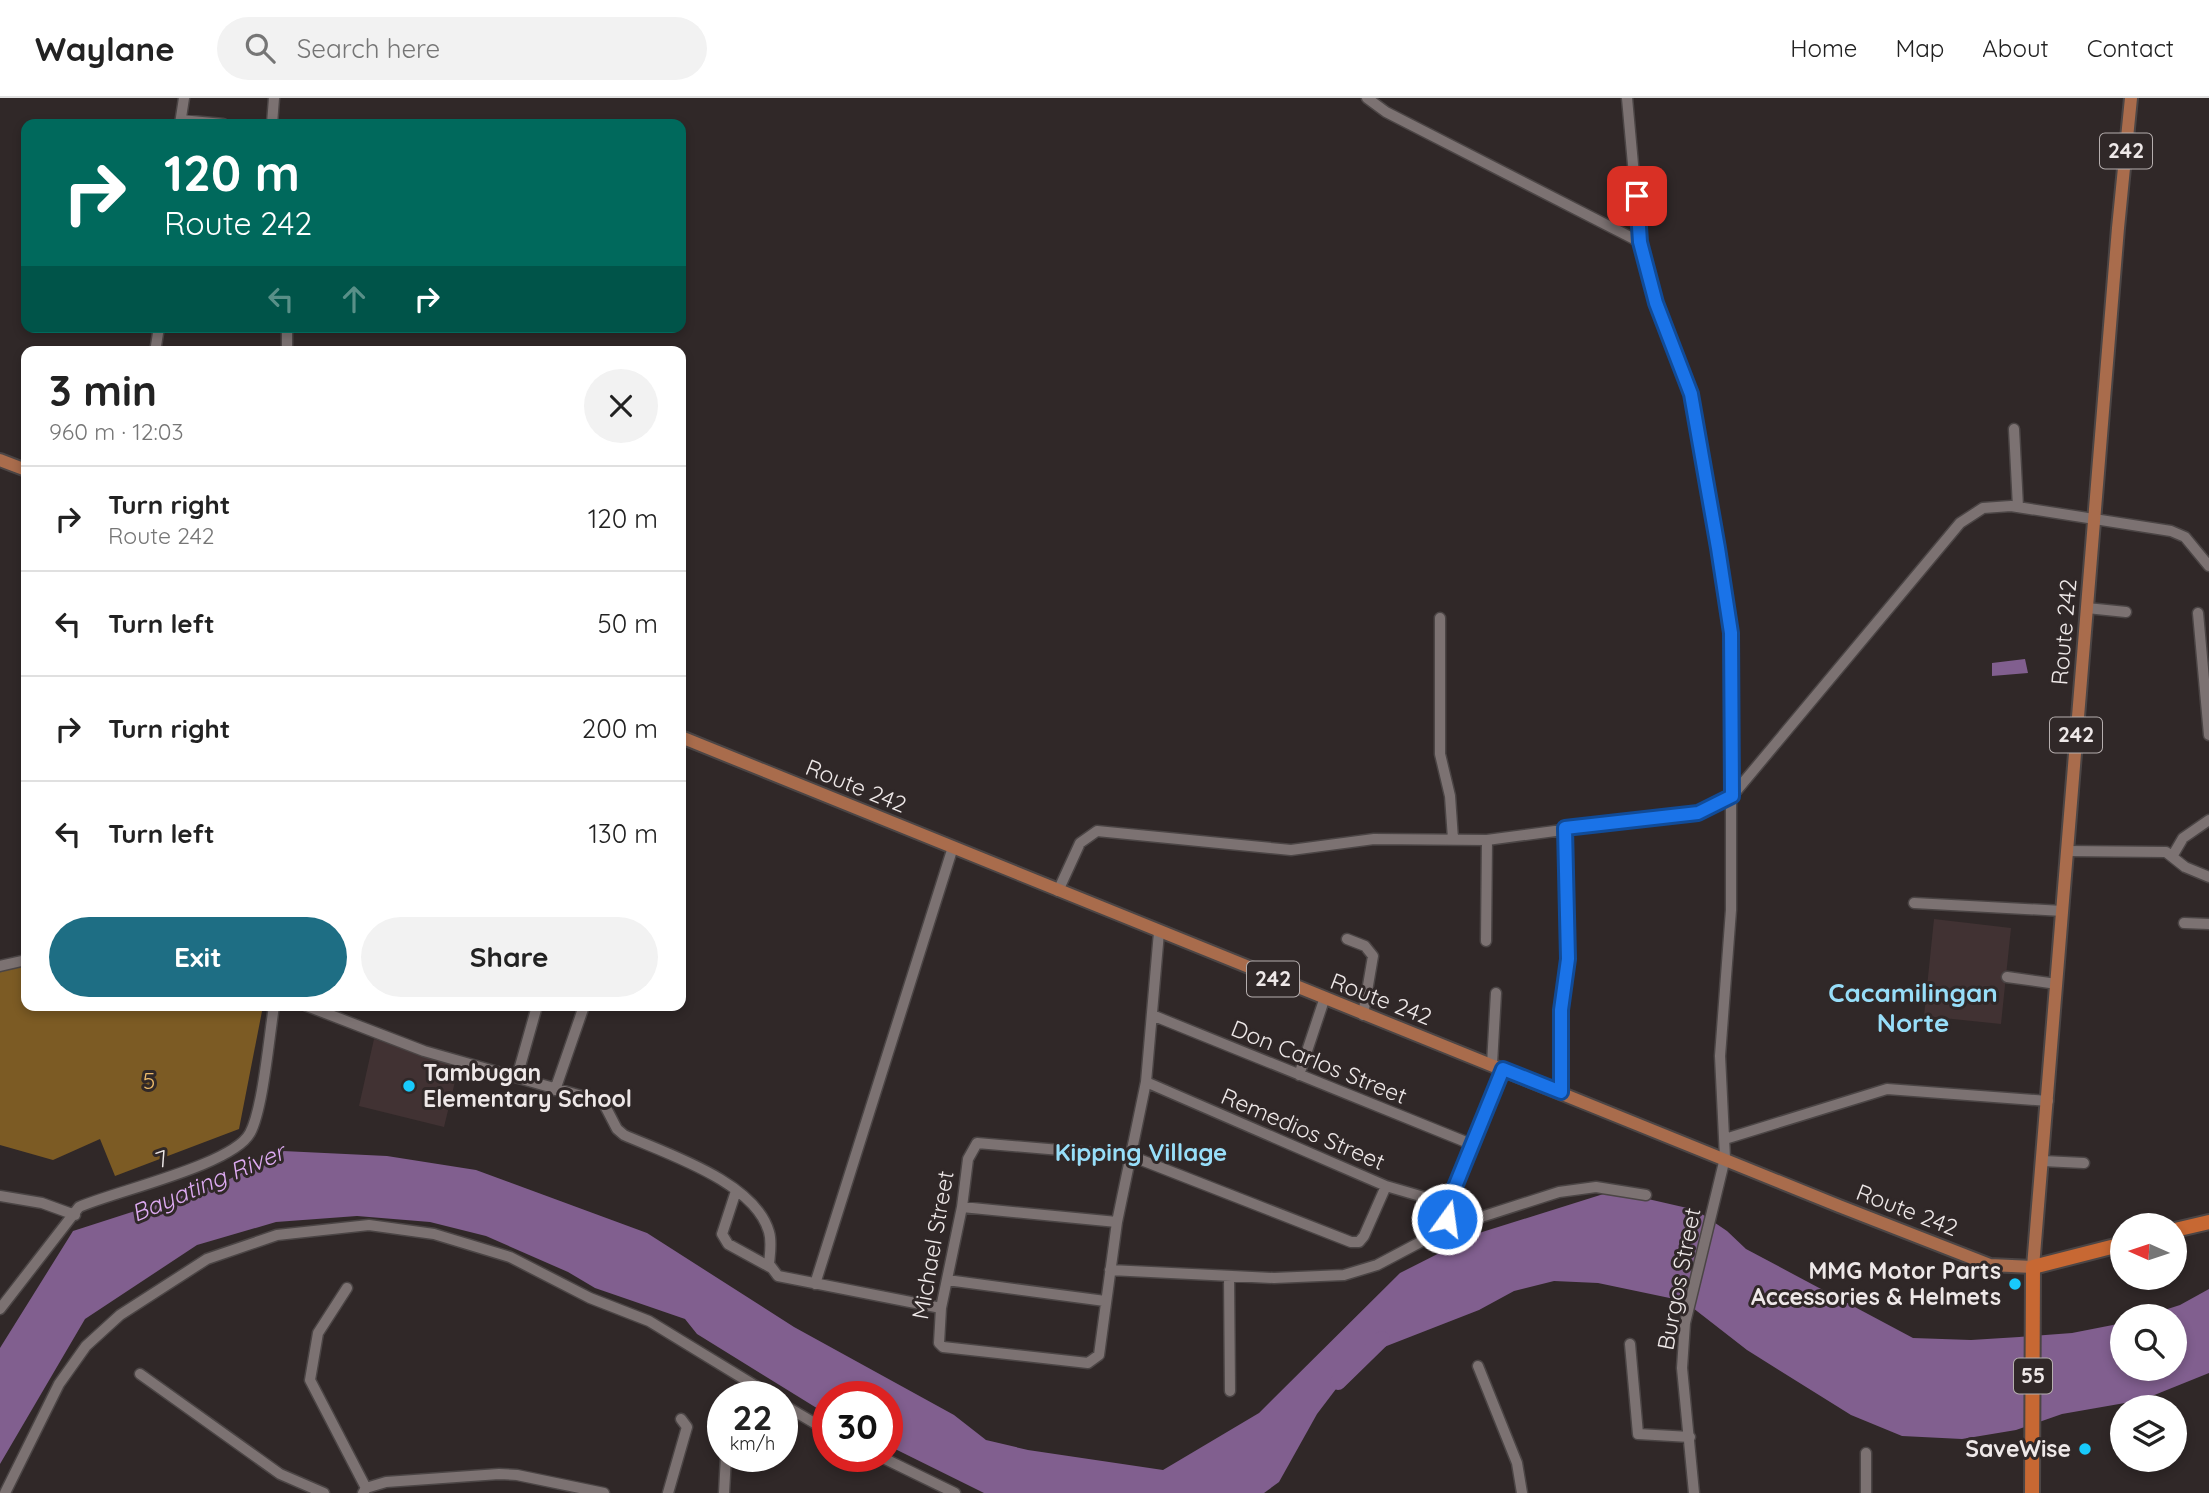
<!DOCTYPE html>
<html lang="en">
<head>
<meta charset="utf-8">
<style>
	body { margin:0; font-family:Quicksand,sans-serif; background:#f2f2f2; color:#222; height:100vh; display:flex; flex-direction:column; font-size:26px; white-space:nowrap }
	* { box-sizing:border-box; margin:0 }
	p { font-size:23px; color:#767676 }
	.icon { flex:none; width:38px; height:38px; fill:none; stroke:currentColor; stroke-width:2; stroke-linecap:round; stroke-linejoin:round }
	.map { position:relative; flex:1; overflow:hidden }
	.drawer { position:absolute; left:21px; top:248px; width:665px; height:665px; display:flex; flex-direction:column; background:#fff; border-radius:14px; box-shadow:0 4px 10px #0003 }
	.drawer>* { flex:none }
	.top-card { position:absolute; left:21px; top:21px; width:665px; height:214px; border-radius:14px; box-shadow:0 4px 10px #0003; background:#00695c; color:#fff; overflow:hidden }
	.needle { width:46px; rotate:273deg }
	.fabs { position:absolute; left:2110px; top:1115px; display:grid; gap:14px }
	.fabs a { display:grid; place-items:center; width:77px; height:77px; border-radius:50%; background:#fff; box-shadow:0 4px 10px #0003; font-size:35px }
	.speed { position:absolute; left:707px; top:1283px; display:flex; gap:14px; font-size:35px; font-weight:700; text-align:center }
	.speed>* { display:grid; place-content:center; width:91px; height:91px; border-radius:50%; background:#fff; box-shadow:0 4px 10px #0003; line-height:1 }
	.speed small { font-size:18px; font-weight:400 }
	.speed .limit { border:10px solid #d22; background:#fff; color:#111 }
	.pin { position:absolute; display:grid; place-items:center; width:60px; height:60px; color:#fff; margin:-30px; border-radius:14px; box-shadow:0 4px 10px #0006 }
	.me { position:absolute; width:77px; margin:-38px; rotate:14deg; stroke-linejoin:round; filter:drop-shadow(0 0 5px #0008) }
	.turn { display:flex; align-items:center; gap:24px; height:147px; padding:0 28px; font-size:32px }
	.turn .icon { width:91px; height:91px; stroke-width:2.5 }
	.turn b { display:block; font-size:49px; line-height:60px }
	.lanes { display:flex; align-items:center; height:66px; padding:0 28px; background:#0003; justify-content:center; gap:35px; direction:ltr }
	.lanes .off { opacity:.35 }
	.round { display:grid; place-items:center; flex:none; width:74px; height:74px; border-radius:37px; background:#f2f2f2 }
	.overview { display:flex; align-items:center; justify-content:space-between; height:119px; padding:0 28px }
	h1 { font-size:42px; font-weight:700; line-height:52px }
	.action { display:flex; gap:14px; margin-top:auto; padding:14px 28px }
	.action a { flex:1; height:80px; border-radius:42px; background:#1e6e84; color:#fff; font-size:28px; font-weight:700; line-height:80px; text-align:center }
	.action a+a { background:#f2f2f2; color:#222 }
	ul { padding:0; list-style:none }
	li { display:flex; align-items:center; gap:21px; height:105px; padding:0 28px; border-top:2px solid #e0e0e0 }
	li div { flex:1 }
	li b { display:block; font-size:26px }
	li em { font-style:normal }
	header { display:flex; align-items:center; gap:42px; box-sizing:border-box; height:98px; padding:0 35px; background:#fff; border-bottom:2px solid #e0e0e0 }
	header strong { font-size:33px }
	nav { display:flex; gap:38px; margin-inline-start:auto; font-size:24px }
	.search { width:490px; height:63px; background:#f2f2f2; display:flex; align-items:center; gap:18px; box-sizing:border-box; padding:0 24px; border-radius:38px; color:#767676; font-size:26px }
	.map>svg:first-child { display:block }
	.built { fill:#413233 }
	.forest { fill:#7c5b24 }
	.water { fill:#815f8f }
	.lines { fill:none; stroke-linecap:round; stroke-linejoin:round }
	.river { stroke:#815f8f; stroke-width:16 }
	.minor-casing { stroke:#4b4545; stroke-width:13 }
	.major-casing { stroke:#4b4545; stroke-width:16 }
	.highway-casing { stroke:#4b4545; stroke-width:18 }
	.minor { stroke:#7c7272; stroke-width:10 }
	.major { stroke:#a96c4c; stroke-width:12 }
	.highway { stroke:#c76833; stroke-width:14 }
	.route-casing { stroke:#114b97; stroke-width:18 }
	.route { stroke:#1a73e8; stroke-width:12 }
	.poi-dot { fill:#18cafc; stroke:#302828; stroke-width:2.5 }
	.labels { text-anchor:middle; stroke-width:6; stroke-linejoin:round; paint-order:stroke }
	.shield { fill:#302828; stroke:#b5aeae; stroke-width:2 }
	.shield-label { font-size:21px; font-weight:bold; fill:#eee8e8 }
	.street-label { font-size:23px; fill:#eee8e8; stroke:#302828 }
	.poi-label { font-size:23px; font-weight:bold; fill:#eee8e8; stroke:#302828; text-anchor:end }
	.park-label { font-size:23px; fill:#ecba6a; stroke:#302828 }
	.neighbourhood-label { font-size:24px; font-weight:bold; fill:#97def9; stroke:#302828 }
	.water-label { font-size:24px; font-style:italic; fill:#ddaaf2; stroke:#302828 }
	.quarter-label { font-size:26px; font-weight:bold; fill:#97def9; stroke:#302828 }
</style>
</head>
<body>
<header>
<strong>Waylane</strong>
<div class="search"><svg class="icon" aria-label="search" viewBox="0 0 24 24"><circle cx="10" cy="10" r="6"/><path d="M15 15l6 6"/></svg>Search here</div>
<nav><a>Home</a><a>Map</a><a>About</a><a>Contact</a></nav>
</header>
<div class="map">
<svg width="2209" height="1395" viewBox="0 0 2209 1395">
	<rect width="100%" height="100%" fill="#302828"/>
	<!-- built -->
	<path class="built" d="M1934 821 2011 830 2001 926 1924 918Z
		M374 941 459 967 444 1029 359 1008Z"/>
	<!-- forest -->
	<path class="forest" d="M26 866V908H263L239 1031 115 1078 100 1041 53 1062 0 1047V870Z"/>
	<!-- water -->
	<path class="water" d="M2025 561 2028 575 1992 578V565Z
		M283 1053 387 1058 476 1072 647 1135 794 1229 954 1317 986 1342 1028 1352 1163 1372 1259 1315 1400 1175 1479 1135 1613 1093 1696 1112 1727 1133 1746 1151 1913 1240 1971 1242 2019 1239 2072 1235 2123 1225V1270H2175V1218H2146L2180 1207 2209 1191V1275L2142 1302 2062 1316 2016 1332 1962 1341 1902 1338 1851 1317 1747 1252 1684 1203 1598 1185 1554 1183 1514 1193 1479 1212 1361 1258 1317 1316 1279 1384 1264 1395H984L887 1347V1298H828V1317L697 1236 685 1221 595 1190 568 1174 486 1138 430 1124 357 1118 276 1124 197 1147 85 1221 0 1366V1250L73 1133 222 1085Z"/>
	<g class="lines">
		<!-- river -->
		<path class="river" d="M1338 1284 1382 1241"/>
		<defs>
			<path id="minor" d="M1367 0 1386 14 1640 144
				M1627 0 1640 144 1660 216 1691 296 1731 535V812L1720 958 1725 1060 1685 1225 1682 1270 1694 1395
				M181 22 223 26
				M180 26 184 0
				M272 26 274 0
				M155 254 159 229
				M287 254V229
				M2014 331 2018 409
				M2087 510 2126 514
				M2198 515 2209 637
				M1440 520V656L1450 698 1453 741
				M2067 753 2166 754 2185 769 2209 779
				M2173 757 2183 740 2209 722
				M1058 793 1080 745 1097 733 1291 752 1374 741 1487 742 1698 714 1732 698 1960 425 1983 410 2011 408 2171 433 2185 439 2209 468
				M1914 805 2063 813
				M2184 825 2209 826
				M1159 834 1146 984 1117 1124 1099 1257 1088 1265 943 1249 939 1245 941 1210 962 1109 968 1061 977 1045 1131 1058 1351 1144H1359L1364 1138 1386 1088
				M1347 841 1365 848 1373 858 1363 917
				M1486 843 1487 742
				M0 868 26 862
				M2007 879 2057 886
				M307 908 424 953 603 1004 617 1031 624 1037C667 1056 755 1084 769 1134 772 1144 770 1155 769 1166L778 1178 941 1210
				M1152 917 1471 1046
				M1492 966 1496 895
				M1299 977 1324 902
				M517 979 537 908
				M1146 984 1386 1088 1448 1106
				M555 992 584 908
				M1561 994V912L1568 861 1565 730
				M1725 1041 1887 991 2048 1003
				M2043 1063 2084 1065
				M736 1093 722 1136 728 1146 770 1169
				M0 1098 42 1105 75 1117
				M962 1109 1117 1124
				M1447 1130 1448 1106 1503 971
				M1110 1172 1274 1180 1344 1177 1377 1167 1447 1130 1559 1094 1596 1089 1646 1097
				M1229 1179 1230 1293
				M947 1182 1105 1203
				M815 1186 953 749
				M347 1190 318 1235 310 1282 366 1390
				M0 1211 79 1109C115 1093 233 1067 250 1035 263 1011 269 939 274 908
				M1630 1246 1638 1336 1690 1339
				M1478 1268 1517 1365 1522 1395
				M140 1276 280 1376 324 1395
				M782 1306 828 1333
				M879 1358 955 1395
				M5 1395 59 1286 86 1248 120 1217 207 1161 277 1137 369 1127 434 1136 510 1159 590 1200 649 1223 772 1298
				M363 1395 366 1390 386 1384 499 1376 517 1377 604 1395
				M668 1395 687 1329 681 1321
				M724 1395 726 1358
				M1866 1395V1355"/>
			<path id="major" d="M0 362 26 372
				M681 639 1839 1108 1990 1167 2033 1169 2118 130 2131 0"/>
			<path id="highway" d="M2175 1132 2209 1124
				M2032 1395 2033 1169 2123 1146"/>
		</defs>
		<!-- minor casing -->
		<use href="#minor" class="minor-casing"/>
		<!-- major casing -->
		<use href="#major" class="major-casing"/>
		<!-- highway casing -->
		<use href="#highway" class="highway-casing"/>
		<!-- minor -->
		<use href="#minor" class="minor"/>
		<!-- major -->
		<use href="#major" class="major"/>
		<!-- highway -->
		<use href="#highway" class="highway"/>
	</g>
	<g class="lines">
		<defs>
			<path id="route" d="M1447 1121 1448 1106 1503 971 1561 994V912L1568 861 1565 730 1698 715 1732 698 1731 535 1718 450 1691 296 1656 205 1640 144 1637 98"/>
		</defs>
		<!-- route casing -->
		<use href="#route" class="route-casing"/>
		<!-- route -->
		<use href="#route" class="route"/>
	</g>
	<!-- markers -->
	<g class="poi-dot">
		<circle cx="409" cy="988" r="7"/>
		<circle cx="2015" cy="1186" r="7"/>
		<circle cx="2085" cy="1351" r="7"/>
	</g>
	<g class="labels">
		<!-- shield labels -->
		<g class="shield">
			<rect x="2100" y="35.5" width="52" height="35" rx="5"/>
			<rect x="2050" y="619.5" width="52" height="35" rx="5"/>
			<rect x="1247" y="863.5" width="52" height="35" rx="5"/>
			<rect x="2014" y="1260.5" width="38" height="35" rx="5"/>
		</g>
		<g class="shield-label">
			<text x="2126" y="60">242</text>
			<text x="2076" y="644">242</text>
			<text x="1273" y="888">242</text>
			<text x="2033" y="1285">55</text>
		</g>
		<!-- street labels -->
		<g class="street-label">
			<text transform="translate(2064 534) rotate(-85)" y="8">Route 242</text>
			<text transform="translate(856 688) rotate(22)" y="8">Route 242</text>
			<text transform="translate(1381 901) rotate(21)" y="8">Route 242</text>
			<text transform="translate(1319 964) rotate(22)" y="8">Don Carlos Street</text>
			<text transform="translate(1303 1031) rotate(23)" y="8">Remedios Street</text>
			<text transform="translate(162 1061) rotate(-19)" y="8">7</text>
			<text transform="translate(1907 1112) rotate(21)" y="8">Route 242</text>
			<text transform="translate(933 1147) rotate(-80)" y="8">Michael Street</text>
			<text transform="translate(1679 1181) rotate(-79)" y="8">Burgos Street</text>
		</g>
		<!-- poi labels -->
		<g class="poi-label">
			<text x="423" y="983" text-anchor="start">Tambugan<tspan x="423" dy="26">Elementary School</tspan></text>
			<text x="2001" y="1181">MMG Motor Parts<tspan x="2001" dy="26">Accessories &amp; Helmets</tspan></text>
			<text x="2071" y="1359">SaveWise</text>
		</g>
		<!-- park labels -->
		<g class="park-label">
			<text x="149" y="991">5</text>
		</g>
		<!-- neighbourhood labels -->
		<g class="neighbourhood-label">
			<text x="1141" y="1063">Kipping Village</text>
		</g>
		<!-- water labels -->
		<g class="water-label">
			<text transform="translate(208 1085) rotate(-23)" y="8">Bayating River</text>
		</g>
		<!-- quarter labels -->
		<g class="quarter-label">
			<text x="1913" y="904">Cacamilingan<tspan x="1913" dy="30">Norte</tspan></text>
		</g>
	</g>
</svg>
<div class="fabs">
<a><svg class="needle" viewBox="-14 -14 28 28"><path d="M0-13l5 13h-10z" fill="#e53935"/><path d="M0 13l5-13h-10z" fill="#767676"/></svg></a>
<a><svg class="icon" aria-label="search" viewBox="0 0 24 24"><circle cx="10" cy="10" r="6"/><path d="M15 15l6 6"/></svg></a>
<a><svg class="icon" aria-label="layers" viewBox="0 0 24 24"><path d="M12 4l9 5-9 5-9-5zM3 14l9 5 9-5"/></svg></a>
</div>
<div class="speed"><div>22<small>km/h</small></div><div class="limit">30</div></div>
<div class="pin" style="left:1637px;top:98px;background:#d93025"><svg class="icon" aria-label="arrive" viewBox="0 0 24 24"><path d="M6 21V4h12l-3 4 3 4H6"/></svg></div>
<svg class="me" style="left:1447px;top:1121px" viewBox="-20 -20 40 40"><circle r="17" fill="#1a73e8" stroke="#fff" stroke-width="3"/><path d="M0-11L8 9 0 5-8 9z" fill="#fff"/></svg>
<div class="top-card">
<div class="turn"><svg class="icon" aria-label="right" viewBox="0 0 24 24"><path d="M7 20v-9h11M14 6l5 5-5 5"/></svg><div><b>120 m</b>Route 242</div></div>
<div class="lanes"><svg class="icon off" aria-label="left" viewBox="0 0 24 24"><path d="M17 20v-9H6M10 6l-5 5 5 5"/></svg><svg class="icon off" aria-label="ahead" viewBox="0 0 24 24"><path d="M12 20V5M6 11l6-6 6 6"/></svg><svg class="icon" aria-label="right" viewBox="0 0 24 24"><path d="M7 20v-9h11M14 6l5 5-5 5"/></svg></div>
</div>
<section class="drawer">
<div class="overview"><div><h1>3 min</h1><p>960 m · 12:03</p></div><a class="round"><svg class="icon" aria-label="close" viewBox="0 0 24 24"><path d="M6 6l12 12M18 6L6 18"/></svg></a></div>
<ul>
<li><svg class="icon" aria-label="right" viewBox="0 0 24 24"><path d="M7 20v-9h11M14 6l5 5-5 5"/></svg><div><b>Turn right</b><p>Route 242</p></div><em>120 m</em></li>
<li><svg class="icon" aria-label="left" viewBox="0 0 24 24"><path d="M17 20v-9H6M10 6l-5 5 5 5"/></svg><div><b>Turn left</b></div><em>50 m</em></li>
<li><svg class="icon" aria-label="right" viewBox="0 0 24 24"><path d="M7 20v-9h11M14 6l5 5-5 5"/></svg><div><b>Turn right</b></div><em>200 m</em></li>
<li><svg class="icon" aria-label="left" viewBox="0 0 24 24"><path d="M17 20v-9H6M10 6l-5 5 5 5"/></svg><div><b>Turn left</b></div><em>130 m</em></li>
</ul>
<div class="action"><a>Exit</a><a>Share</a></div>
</section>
</div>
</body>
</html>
